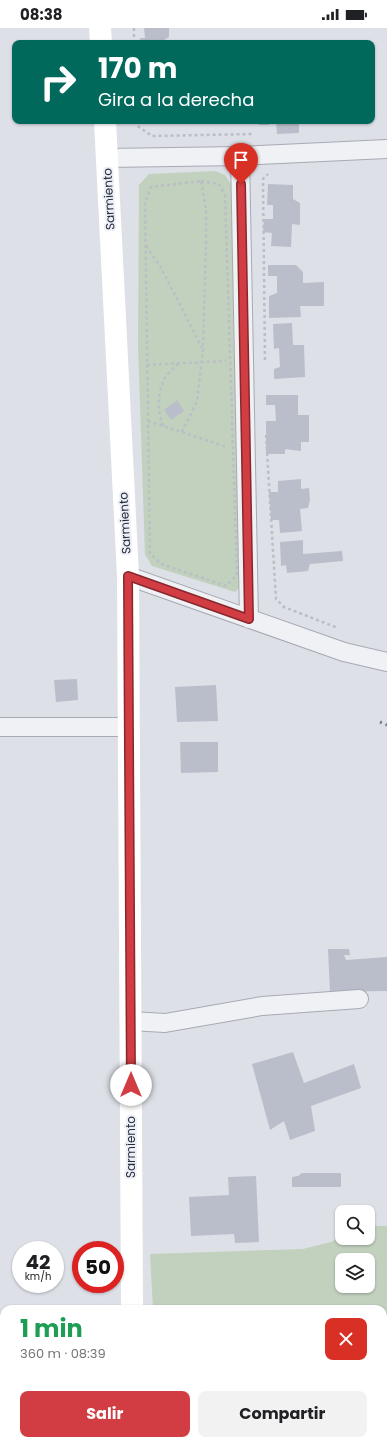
<!DOCTYPE html>
<html lang="es">
<head>
<meta charset="utf-8">
<style>
	body { margin:0; font-family:Poppins,sans-serif; background:#f2f2f2; color:#202124; height:100vh; display:flex; flex-direction:column; font-size:15px; white-space:nowrap }
	* { box-sizing:border-box; margin:0 }
	p { font-size:13px; color:#757577 }
	.icon { flex:none; width:22px; height:22px; fill:none; stroke:currentColor; stroke-width:2; stroke-linecap:round; stroke-linejoin:round }
	.map { position:relative; flex:1; overflow:hidden }
	.panel { position:absolute; left:0px; top:1277px; width:387px; height:140px; display:flex; flex-direction:column; background:#fff; border-radius:12px 12px 0 0; box-shadow:0 1px 3px #0004 }
	.panel>* { flex:none }
	.hud { position:absolute; left:12px; top:12px; width:363px; height:84px; border-radius:8px; box-shadow:0 1px 3px #0004; background:#00695c; color:#fff; overflow:hidden }
	.controls { position:absolute; left:335px; top:1177px; display:grid; gap:8px }
	.controls a { display:grid; place-items:center; width:40px; height:40px; border-radius:8px; background:#fff; box-shadow:0 1px 3px #0004; font-size:20px }
	.speed { position:absolute; left:12px; top:1213px; display:flex; gap:8px; font-size:20px; font-weight:700; text-align:center }
	.speed>* { display:grid; place-content:center; width:52px; height:52px; border-radius:50%; background:#fff; box-shadow:0 1px 3px #0004; line-height:1 }
	.speed small { font-size:10px; font-weight:400 }
	.speed .limit { border:6px solid #d22; background:#fff; color:#111 }
	.pin { position:absolute; display:grid; place-items:center; width:34px; height:34px; color:#fff; margin:-41px -17px; border-radius:50% 50% 50% 0; rotate:-45deg; box-shadow:0 0 4px #0007 }
	.pin .icon { rotate:45deg }
	.me { position:absolute; width:44px; margin:-22px; rotate:0deg; stroke-linejoin:round; filter:drop-shadow(0 0 3px #0008) }
	.turn { display:flex; align-items:center; gap:14px; height:84px; padding:0 20px; font-size:18px }
	.turn .icon { width:52px; height:52px; stroke-width:2.5 }
	.turn b { display:block; font-size:28px; line-height:34px }
	.round { display:grid; place-items:center; flex:none; width:42px; height:42px; border-radius:8px; background:#f2f2f2 }
	.overview { display:flex; align-items:center; justify-content:space-between; height:68px; padding:0 20px }
	h1 { font-size:24px; font-weight:700; line-height:30px; color:#1e9e55 }
	.button { display:flex; gap:8px; margin-top:auto; padding:8px 20px }
	.button a { flex:1; height:46px; border-radius:8px; background:#d13d43; color:#fff; font-size:16px; font-weight:700; line-height:46px; text-align:center }
	.button a+a { background:#f2f2f2; color:#202124 }
	.status { display:flex; justify-content:space-between; align-items:center; height:28px; padding:0 20px; background:#fff; direction:ltr }
	.status svg { height:11px; fill:currentColor }
	.map>svg:first-child { display:block }
	.green { fill:#c1d1be; fill-rule:evenodd }
	.building { fill:#babeca }
	.lines { fill:none; stroke-linecap:round; stroke-linejoin:round }
	.street-casing { stroke:#a6aab4; stroke-width:20 }
	.path { stroke:#bbbec5; stroke-width:2.5; stroke-dasharray:3 3; stroke-linecap:butt }
	.street { stroke:#f0f1f5; stroke-width:18 }
	.secondary { stroke:#fff; stroke-width:22 }
	.rail { stroke:#767d91; stroke-width:3; stroke-dasharray:2 4; stroke-linecap:butt }
	.route-casing { stroke:#88282c; stroke-width:10 }
	.route { stroke:#d13d43; stroke-width:7 }
	.labels { text-anchor:middle; stroke-width:4; stroke-linejoin:round; paint-order:stroke }
	.street-label { font-size:12px; fill:#262c3e; stroke:#eceff5 }
</style>
</head>
<body>
<div class="status"><b>08:38</b><svg viewBox="0 0 49 12"><path d="M0 12V9h3v3zM5 12V6h3v6zM10 12V3h3v9zM15 12V0h3v12zM26 1h20v11H26zM47 4h2v5h-2z"/></svg></div>
<div class="map">
<svg width="387" height="1417" viewBox="0 0 387 1417">
	<rect width="100%" height="100%" fill="#dde0e7"/>
	<!-- green -->
	<path class="green" d="M215 143 225 147 231 156 241 558 235 564 152 538 145 526 138 317 139 157 149 146Z
		M368 1198H387V1417H160V1413H383V1281H153L150 1226 303 1221 331 1214 342 1208V1210H368ZM342 1232H368V1258H342Z"/>
	<!-- building -->
	<path class="building" d="M144 0H169V9L164 12V15H140V10H145Z
		M258 93H269V97H259Z
		M276 93H299V105L277 106Z
		M268 156 293 157V171L300 175V197L292 196 291 219 271 218 272 205 263 204 264 191H273V177H267Z
		M268 237H296L303 244V255L324 254V278H300L301 289 269 290V268L277 265V248H268Z
		M292 295 293 317H304L305 349 274 351V341L280 339 279 320 274 321 273 296Z
		M266 367H298V387H309V414H301V423L285 421V426H266V393H276L275 377H266Z
		M177 372 184 383 171 392 164 382Z
		M301 451V461L309 460 310 472 308 480 300 481 302 503 280 505 279 492H271L269 464H278V453Z
		M303 512V526L342 523 343 533 310 536 308 543 287 545 286 537 281 538 280 514Z
		M77 651 78 672 56 674 54 652Z
		M216 657 218 693 177 694 175 659Z
		M180 714H218V744L181 745Z
		M328 921H349L350 927H344L346 932 387 929V963L330 964Z
		M293 1024 304 1055 354 1036 361 1060 311 1078 315 1103 290 1112 284 1093 270 1102 252 1036Z
		M302 1145H341V1159H292V1149L298 1148Z
		M256 1148 259 1214 235 1215 234 1206 191 1208 189 1169 229 1167 228 1149Z"/>
	<g class="lines">
		<defs>
			<path id="street" d="M240 128 249 591
				M106 130 240 128 387 121
				M128 548 344 624 387 634
				M0 699H129
				M131 993 165 995 262 978 359 971"/>
		</defs>
		<!-- street casing -->
		<use href="#street" class="street-casing"/>
		<!-- path -->
		<path class="path" d="M134 0V15
			M136 93V97L152 108 253 106
			M201 153 219 156 225 167 237 547 226 558 161 536 150 525 145 175 151 159Z
			M146 218 160 238 202 320
			M265 332 263 151 268 146
			M147 337 226 333
			M148 393 227 419
			M163 398C157 381 157 364 166 348 169 344 174 340 178 336
			M182 404 197 373 203 322 206 219V181L201 153
			M266 407 276 571 284 579 338 600"/>
		<!-- street -->
		<use href="#street" class="street"/>
		<!-- secondary -->
		<path class="secondary" d="M100 0 101 15
			M105 93 128 548 132 1281
			M133 1413V1417"/>
		<!-- rail -->
		<path class="rail" d="M380 694 387 697"/>
	</g>
	<g class="lines">
		<defs>
			<path id="route" d="M131 1057 128 548 249 591 241 156"/>
		</defs>
		<!-- route casing -->
		<use href="#route" class="route-casing"/>
		<!-- route -->
		<use href="#route" class="route"/>
	</g>
	<g class="labels">
		<!-- street labels -->
		<g class="street-label">
			<text transform="translate(109 171) rotate(-93)" y="4">Sarmiento</text>
			<text transform="translate(125 495) rotate(-93)" y="4">Sarmiento</text>
			<text transform="translate(131 1119) rotate(-90)" y="4">Sarmiento</text>
		</g>
	</g>
</svg>
<div class="controls">
<a><svg class="icon" aria-label="search" viewBox="0 0 24 24"><circle cx="10" cy="10" r="6"/><path d="M15 15l6 6"/></svg></a>
<a><svg class="icon" aria-label="layers" viewBox="0 0 24 24"><path d="M12 4l9 5-9 5-9-5zM3 14l9 5 9-5"/></svg></a>
</div>
<div class="speed"><div>42<small>km/h</small></div><div class="limit">50</div></div>
<div class="pin" style="left:241px;top:156px;background:#d93025"><svg class="icon" aria-label="arrive" viewBox="0 0 24 24"><path d="M6 21V4h12l-3 4 3 4H6"/></svg></div>
<svg class="me" style="left:131px;top:1057px" viewBox="-20 -20 40 40"><circle r="19" fill="#fff"/><path d="M0-13L10 11 0 6-10 11z" fill="#d13d43"/></svg>
<div class="hud">
<div class="turn"><svg class="icon" aria-label="right" viewBox="0 0 24 24"><path d="M7 20v-9h11M14 6l5 5-5 5"/></svg><div><b>170 m</b>Gira a la derecha</div></div>
</div>
<section class="panel">
<div class="overview"><div><h1>1 min</h1><p>360 m · 08:39</p></div><a class="round" style="background:#d93025;color:#fff"><svg class="icon" aria-label="close" viewBox="0 0 24 24"><path d="M6 6l12 12M18 6L6 18"/></svg></a></div>
<div class="button"><a>Salir</a><a>Compartir</a></div>
</section>
</div>
</body>
</html>
